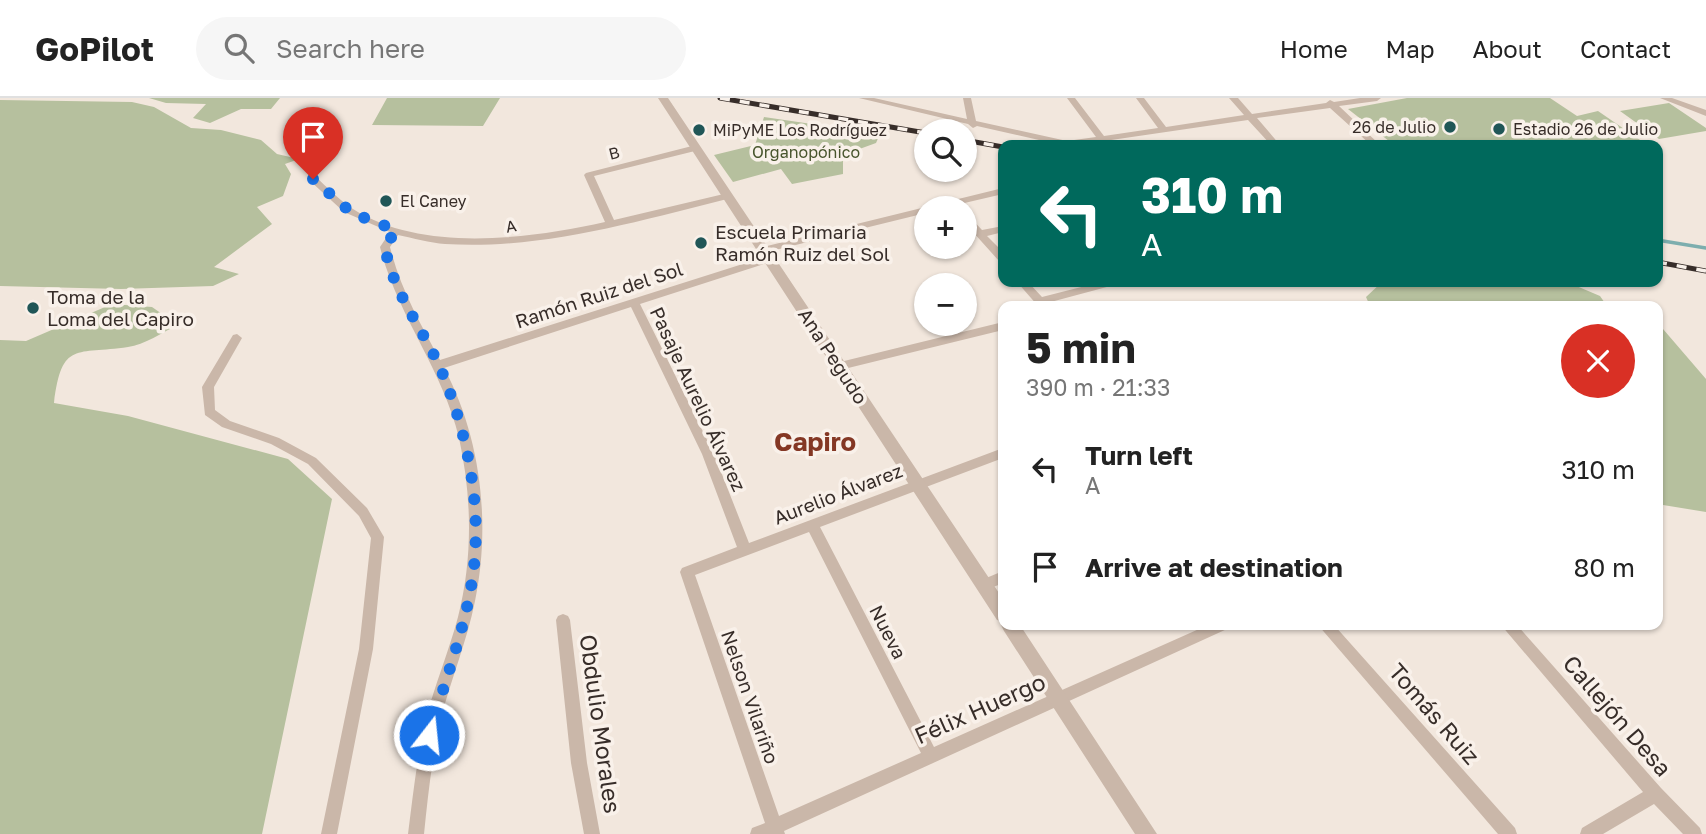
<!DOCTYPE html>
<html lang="en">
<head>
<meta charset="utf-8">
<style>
	body { margin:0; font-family:"Golos Text",sans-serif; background:#f6f6f6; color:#222; height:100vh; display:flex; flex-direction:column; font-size:26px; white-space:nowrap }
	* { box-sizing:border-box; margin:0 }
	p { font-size:23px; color:#767676 }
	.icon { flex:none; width:38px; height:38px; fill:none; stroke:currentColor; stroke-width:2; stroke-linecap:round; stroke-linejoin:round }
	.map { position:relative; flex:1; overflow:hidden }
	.drawer { position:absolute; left:998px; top:203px; width:665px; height:329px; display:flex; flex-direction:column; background:#fff; border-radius:14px; box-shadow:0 2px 5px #0004 }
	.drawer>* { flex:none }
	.hud { position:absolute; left:998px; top:42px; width:665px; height:147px; border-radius:14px; box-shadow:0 2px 5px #0004; background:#00695c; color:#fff; overflow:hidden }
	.controls { position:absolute; left:914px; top:21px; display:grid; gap:14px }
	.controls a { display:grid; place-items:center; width:63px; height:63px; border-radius:50%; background:#fff; box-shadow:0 2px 5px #0004; font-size:35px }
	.pin { position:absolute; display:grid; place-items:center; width:60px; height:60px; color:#fff; margin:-72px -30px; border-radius:50% 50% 50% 0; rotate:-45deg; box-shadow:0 0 7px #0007 }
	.pin .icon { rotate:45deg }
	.me { position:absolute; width:77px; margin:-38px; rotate:16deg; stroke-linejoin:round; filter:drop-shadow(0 0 5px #0008) }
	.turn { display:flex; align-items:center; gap:24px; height:147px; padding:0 28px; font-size:32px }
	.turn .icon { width:91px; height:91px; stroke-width:2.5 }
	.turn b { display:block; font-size:49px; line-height:60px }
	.round { display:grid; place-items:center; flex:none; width:74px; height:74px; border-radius:37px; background:#f6f6f6 }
	.headline { display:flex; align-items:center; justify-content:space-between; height:119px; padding:0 28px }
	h1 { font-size:42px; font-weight:700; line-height:52px }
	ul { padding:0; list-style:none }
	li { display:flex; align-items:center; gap:21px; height:98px; padding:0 28px }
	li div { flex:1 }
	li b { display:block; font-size:26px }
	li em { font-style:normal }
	header { display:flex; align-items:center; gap:42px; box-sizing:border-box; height:98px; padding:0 35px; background:#fff; border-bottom:2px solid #e0e0e0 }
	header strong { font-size:33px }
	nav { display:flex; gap:38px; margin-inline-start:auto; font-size:24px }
	.search { width:490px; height:63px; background:#f6f6f6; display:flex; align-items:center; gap:18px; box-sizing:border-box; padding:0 24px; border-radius:38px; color:#767676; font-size:26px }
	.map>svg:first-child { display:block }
	.green { fill:#b6c09e }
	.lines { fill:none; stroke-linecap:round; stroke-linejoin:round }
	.stream { stroke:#7daeae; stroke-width:3.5 }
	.minor { fill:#cab7a9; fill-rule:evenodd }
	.tertiary { fill:#cab7a9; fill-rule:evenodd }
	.rail-casing { stroke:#372d29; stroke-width:5 }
	.rail { stroke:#f9f1ea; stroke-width:3.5; stroke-dasharray:10; stroke-linecap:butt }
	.route { stroke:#1a73e8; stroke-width:12; stroke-dasharray:0 21.6 }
	.poi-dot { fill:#205657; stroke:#f9f1ea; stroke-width:2.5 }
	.labels { text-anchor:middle; stroke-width:7; stroke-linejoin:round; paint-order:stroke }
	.far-poi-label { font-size:16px; fill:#372d29; stroke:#f9f1ea; text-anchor:start }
	.far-park-label { font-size:16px; fill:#48552d; stroke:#f9f1ea }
	.far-street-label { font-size:16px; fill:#372d29; stroke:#f9f1ea }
	.poi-label { font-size:19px; fill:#372d29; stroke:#f9f1ea; text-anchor:start }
	.street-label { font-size:19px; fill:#372d29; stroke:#f9f1ea }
	.near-street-label { font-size:23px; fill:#372d29; stroke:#f9f1ea }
	.district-label { font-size:26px; font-weight:bold; fill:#843724; stroke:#f9f1ea }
</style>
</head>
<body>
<header>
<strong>GoPilot</strong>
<div class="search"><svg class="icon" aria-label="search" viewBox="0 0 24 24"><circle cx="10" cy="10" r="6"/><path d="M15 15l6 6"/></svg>Search here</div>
<nav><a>Home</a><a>Map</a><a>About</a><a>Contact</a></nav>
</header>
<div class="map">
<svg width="1706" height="736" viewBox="0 0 1706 736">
	<rect width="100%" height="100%" fill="#f2e7dd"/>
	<!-- green -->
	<path class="green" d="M149 0H280L271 11H241L210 25 193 20 206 6 166 5Z
		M387 0H500L483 28 372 27Z
		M1407 0H1550L1577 18 1598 13 1643 44 1639 47H1394L1348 11Z
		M0 2 132 4 154 9 191 30 221 32 261 42 277 56 299 61 285 66 291 76 283 98 257 109 272 126 214 169 239 176 213 188 121 191 0 188Z
		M1669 5 1706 30V33L1659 41 1620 13Z
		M764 19 880 36 876 45 843 57V76L792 86 781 71 733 84 714 57 755 47Z
		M1382 184H1567L1600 198 1607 208H1370L1366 199Z
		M112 206 152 209 178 227C163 234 144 247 128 249 76 257 62 242 54 305L128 318 288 361 332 401 262 736H0V242L26 243Z
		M1657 231H1663L1706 281V414L1657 406Z"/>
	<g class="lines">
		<!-- stream -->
		<path class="stream" d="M1657 142 1706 150"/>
		<!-- minor -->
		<path class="minor" d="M859 0H874L967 21 963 0H971L976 23 1067 43 1096 39 1067 0H1075L1104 38 1158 30 1136 0H1144L1166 29 1244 17 1229 0H1238L1252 16 1326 5 1330 2 1334 4 1360 0H1381L1377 3 1339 8 1380 47H1371L1330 10 1257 20 1280 47H1271L1248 22 1077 47H1061L977 28 973 30 968 26Z
			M1660 0H1672L1706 12V18Z
			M696 47 701 50 699 52 594 78 614 122 728 95 733 98 731 100C638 123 543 152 445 146 430 145 413 140 398 137L390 149C400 190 420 225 440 262L765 159H773V163L640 206 714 356 749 445 1003 350V360L820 429 934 649 1208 527H1229L1227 531 784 733 785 736H750L752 730 765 725 680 474 682 470 737 449 702 356 631 209 444 270C481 339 491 426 475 503 467 543 451 581 441 620 432 659 428 697 424 736H408C413 697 417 659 426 621 435 586 449 553 458 519 473 460 472 399 459 340 443 272 397 217 380 149L390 134 344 114 308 81 310 79H316C328 90 339 102 353 111 422 155 528 141 605 124L584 77 586 75ZM809 434 921 655 779 718 695 477Z
			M1003 90V96L943 110H926V115L763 155 758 152 763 149Z
			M964 115 967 116 982 132 1003 128V134L987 138 1003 154V164L999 163 964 124Z
			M1017 184H1028L1042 199 1101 184H1119L1118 186 1047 205 1048 208H1038Z
			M999 225 1003 226V232L840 272 834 268 840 264Z
			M237 236 242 240 214 289 215 312 230 323 279 340 316 360 367 410 384 439 373 551 337 736H321L359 551 371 440 359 418 308 366 271 346 222 329 205 317 202 289 233 237Z
			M1003 473V485L984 493 979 491 977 487 979 483Z
			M563 516 568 518 570 522 587 665 600 736H584L571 665 556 522 558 518Z
			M1318 527H1334L1515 730 1517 736H1498Z
			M1501 527H1517L1661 690 1700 730 1702 736H1683L1654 706 1603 736H1580L1582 730 1643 694Z"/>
		<!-- tertiary -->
		<path class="tertiary" d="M658 0H668L1003 501V527H1020L1157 736H1135L1004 533 1001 527 1003 524 997 522Z"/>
		<defs>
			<path id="rail" d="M720 0 926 35
				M964 42 1003 49
				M1657 164 1706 173"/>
		</defs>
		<!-- rail casing -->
		<use href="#rail" class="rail-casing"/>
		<!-- rail -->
		<use href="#rail" class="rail"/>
	</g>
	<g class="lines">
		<!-- route -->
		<path class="route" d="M313 81 352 115 396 132 385 149C393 197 426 234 444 279 469 342 483 414 472 483 464 534 444 586 429 637"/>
	</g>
	<!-- markers -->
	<g class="poi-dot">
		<circle cx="1450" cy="29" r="7"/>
		<circle cx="1499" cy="31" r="7"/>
		<circle cx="699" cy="32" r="7"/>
		<circle cx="386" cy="103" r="7"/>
		<circle cx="701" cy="145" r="7"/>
		<circle cx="33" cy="210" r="7"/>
	</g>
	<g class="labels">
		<!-- far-poi labels -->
		<g class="far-poi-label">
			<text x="1436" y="35" text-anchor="end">26 de Julio</text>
			<text x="1513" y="37">Estadio 26 de Julio</text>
			<text x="713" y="38">MiPyME Los Rodríguez</text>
			<text x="400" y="109">El Caney</text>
		</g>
		<!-- far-park labels -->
		<g class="far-park-label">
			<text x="806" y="60">Organopónico</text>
		</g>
		<!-- far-street labels -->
		<g class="far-street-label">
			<text transform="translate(614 55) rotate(-14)" y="6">B</text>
			<text transform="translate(511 128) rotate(-10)" y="6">A</text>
		</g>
		<!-- poi labels -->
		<g class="poi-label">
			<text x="715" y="141">Escuela Primaria<tspan x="715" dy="22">Ramón Ruiz del Sol</tspan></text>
			<text x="47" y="206">Toma de la<tspan x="47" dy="22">Loma del Capiro</tspan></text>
		</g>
		<!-- street labels -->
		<g class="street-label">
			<text transform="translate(599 197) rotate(-18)" y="7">Ramón Ruiz del Sol</text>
			<text transform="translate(833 258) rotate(57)" y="7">Ana Pegudo</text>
			<text transform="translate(698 301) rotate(65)" y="7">Pasaje Aurelio Álvarez</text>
			<text transform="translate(838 396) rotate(-21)" y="7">Aurelio Álvarez</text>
			<text transform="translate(888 534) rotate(63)" y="7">Nueva</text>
			<text transform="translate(750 599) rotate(71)" y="7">Nelson Vilariño</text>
		</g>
		<!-- near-street labels -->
		<g class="near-street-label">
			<text transform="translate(980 611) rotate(-24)" y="8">Félix Huergo</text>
			<text transform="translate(1434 616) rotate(49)" y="8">Tomás Ruiz</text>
			<text transform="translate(1617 618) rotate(49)" y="8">Callejón Desa</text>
			<text transform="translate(600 626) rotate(82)" y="8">Obdulio Morales</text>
		</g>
		<!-- district labels -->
		<g class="district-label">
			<text x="815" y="353">Capiro</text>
		</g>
	</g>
</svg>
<div class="controls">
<a><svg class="icon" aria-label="search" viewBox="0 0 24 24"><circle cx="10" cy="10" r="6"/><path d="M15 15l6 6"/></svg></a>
<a>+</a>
<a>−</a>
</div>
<div class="pin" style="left:313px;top:81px;background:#d93025"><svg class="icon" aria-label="arrive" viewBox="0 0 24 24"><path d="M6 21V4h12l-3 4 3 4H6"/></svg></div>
<svg class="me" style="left:429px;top:637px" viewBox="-20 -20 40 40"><circle r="17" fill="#1a73e8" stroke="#fff" stroke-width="3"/><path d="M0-11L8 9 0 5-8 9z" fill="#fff"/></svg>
<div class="hud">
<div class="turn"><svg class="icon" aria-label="left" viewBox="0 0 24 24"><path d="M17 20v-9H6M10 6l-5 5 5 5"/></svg><div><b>310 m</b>A</div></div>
</div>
<section class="drawer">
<div class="headline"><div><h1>5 min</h1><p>390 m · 21:33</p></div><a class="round" style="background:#d93025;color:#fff"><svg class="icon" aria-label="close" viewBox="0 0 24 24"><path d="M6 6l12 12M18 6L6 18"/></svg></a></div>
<ul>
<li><svg class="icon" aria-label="left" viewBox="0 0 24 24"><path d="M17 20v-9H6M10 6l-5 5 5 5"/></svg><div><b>Turn left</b><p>A</p></div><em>310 m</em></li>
<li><svg class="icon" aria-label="arrive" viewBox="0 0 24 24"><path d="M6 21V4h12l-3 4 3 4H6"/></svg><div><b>Arrive at destination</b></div><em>80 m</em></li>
</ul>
</section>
</div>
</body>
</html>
